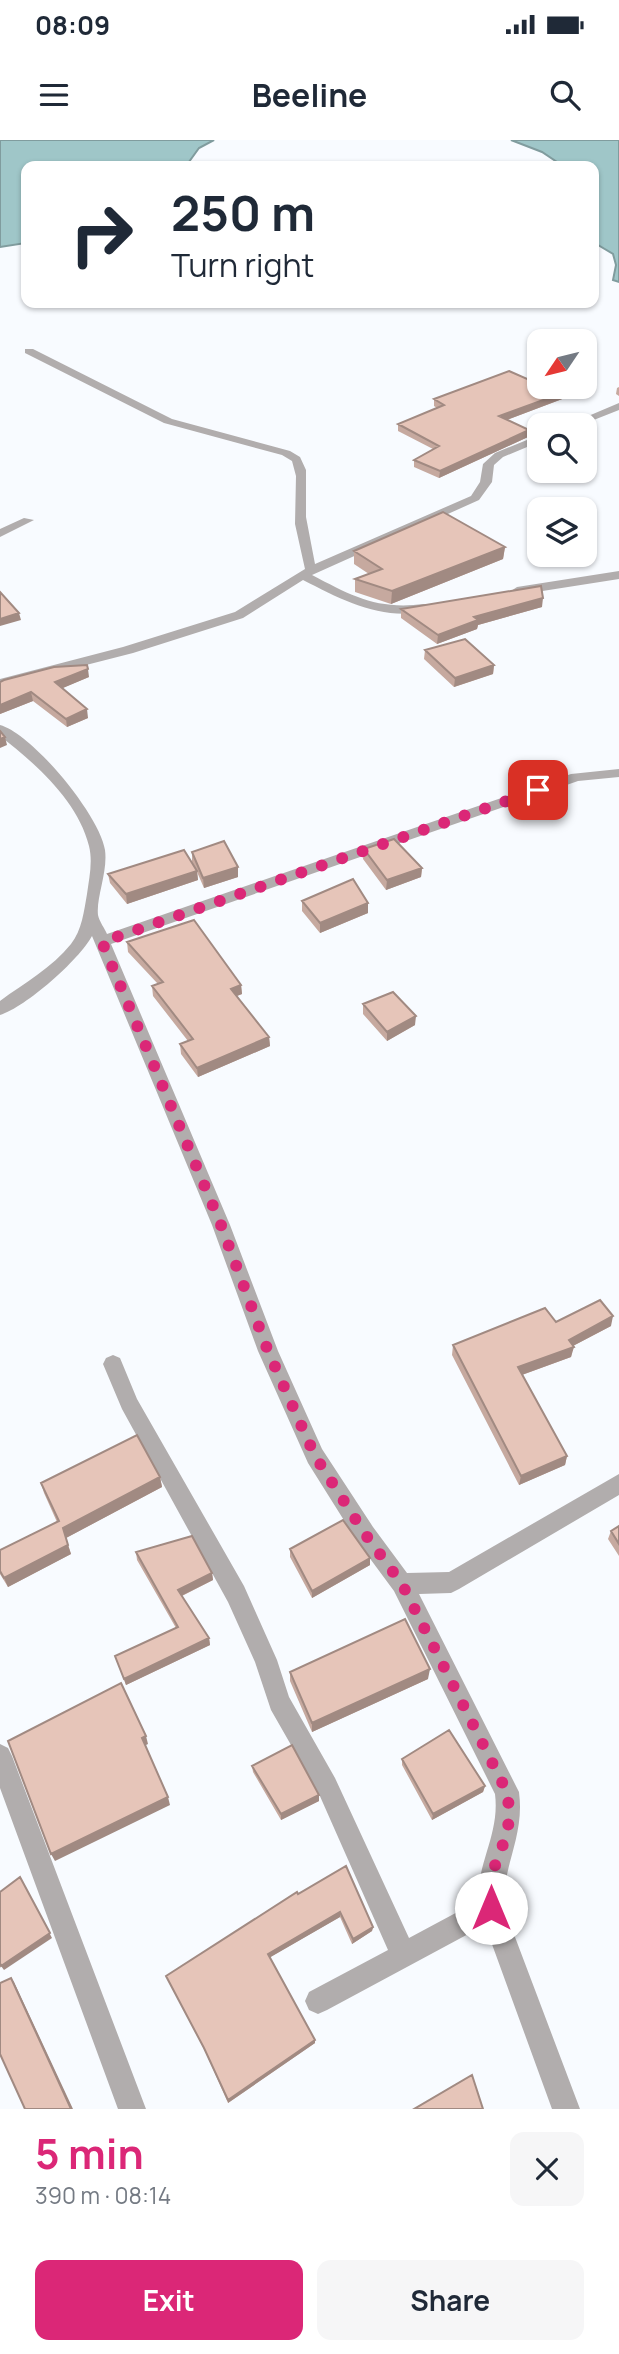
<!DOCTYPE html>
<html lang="en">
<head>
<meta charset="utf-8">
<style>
	body { margin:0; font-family:Manrope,sans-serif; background:#f6f6f7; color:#1f2937; height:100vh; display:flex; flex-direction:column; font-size:26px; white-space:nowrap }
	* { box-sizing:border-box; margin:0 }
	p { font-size:23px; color:#747a83 }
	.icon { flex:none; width:38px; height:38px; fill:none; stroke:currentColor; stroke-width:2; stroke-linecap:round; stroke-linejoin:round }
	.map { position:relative; height:1969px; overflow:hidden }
	.details { display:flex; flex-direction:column; background:#fff; flex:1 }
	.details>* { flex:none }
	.top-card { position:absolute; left:21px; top:21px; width:578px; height:147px; border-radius:14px; box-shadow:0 2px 5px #0004; background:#fff; color:#1f2937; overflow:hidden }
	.needle { width:46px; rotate:235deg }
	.fabs { position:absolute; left:527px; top:189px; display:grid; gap:14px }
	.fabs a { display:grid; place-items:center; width:70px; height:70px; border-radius:14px; background:#fff; box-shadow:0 2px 5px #0004; font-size:35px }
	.pin { position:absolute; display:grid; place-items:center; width:60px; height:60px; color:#fff; margin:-30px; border-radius:14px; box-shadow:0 4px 10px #0006 }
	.me { position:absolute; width:77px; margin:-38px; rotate:0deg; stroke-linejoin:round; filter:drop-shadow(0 0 5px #0008) }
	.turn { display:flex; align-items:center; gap:24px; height:147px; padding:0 35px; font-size:32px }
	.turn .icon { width:91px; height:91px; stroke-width:2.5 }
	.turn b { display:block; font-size:49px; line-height:60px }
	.round { display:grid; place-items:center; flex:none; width:74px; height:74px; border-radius:14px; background:#f6f6f7 }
	.overview { display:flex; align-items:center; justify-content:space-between; height:119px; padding:0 35px }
	h1 { font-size:42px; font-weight:700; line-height:52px; color:#db2777 }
	.primary-button { display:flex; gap:14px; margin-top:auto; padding:14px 35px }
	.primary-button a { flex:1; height:80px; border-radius:14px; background:#db2777; color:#fff; font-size:28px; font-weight:700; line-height:80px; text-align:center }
	.primary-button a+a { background:#f6f6f7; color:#1f2937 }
	.status { display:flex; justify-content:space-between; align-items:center; height:49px; padding:0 35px; background:#fff; direction:ltr }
	.status svg { height:19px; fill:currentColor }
	header { display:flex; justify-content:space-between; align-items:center; height:91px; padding:0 35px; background:#fff; font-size:32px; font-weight:700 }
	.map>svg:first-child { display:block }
	.water { fill:#9fc6c8; stroke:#809c9e; stroke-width:2 }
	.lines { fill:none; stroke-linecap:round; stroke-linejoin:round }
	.minor { fill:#b1adad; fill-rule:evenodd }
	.wall { fill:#c6a99f }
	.shaded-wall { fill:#a18a82 }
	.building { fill:#e6c5b9; stroke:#a18a82; stroke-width:2 }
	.route { stroke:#db2777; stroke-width:12; stroke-dasharray:0 21.6 }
</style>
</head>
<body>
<div class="status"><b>08:09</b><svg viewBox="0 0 49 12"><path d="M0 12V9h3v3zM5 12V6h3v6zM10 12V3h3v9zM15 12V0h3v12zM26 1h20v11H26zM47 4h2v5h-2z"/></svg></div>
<header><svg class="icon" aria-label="menu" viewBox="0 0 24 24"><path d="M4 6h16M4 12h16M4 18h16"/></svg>Beeline<svg class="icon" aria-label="search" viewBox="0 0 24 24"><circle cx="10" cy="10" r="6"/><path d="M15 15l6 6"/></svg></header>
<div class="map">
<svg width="619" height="1969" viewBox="0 0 619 1969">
	<rect width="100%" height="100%" fill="#f8fbff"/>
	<!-- water -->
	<path class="water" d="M0 0H214L199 8 186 26H26V103L0 107Z
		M511 0H619V142L613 140 616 125 613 114 593 102V26H563L542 12Z"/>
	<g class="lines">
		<!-- minor -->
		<path class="minor" d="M25 209H33L172 279 290 311 300 317 306 330V377L315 424 471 356 480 342 483 324 495 313 539 295V302L503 317 494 325 492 342 479 360 312 435C352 456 377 470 424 464L428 465V471C382 481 344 461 303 440L243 478 133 513 0 547V539L123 507 235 472 305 429 295 384 296 336 292 321 282 315 164 283 25 213Z
			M619 263V270L581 285H567Z
			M24 378 34 380 0 397V389Z
			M619 431V439L517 455 511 451 517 447Z
			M0 585C33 594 100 676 105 710 108 732 96 757 98 775 99 781 105 789 107 794L571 634 619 629V637L578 641 111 804 230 1085 278 1211 322 1309 373 1387 407 1433 449 1432 619 1334V1355L459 1449 451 1453 419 1454 519 1652C525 1697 502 1725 504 1768L580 1969H552L485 1785 327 1870 318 1874 309 1870 305 1861 309 1852 388 1810 319 1654 271 1570 255 1522 228 1462 122 1269 103 1224 106 1218 113 1215 120 1218 137 1259 244 1446 277 1520 289 1557 335 1638 409 1798 478 1761C477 1722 500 1694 495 1654L394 1451 357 1401 308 1323 258 1211 212 1085 92 796C79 820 26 867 0 875V861C24 843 52 828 71 804 82 790 84 771 87 754 89 739 93 722 89 706 78 661 35 623 0 596Z
			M0 1604 8 1608 12 1616 146 1969H118L0 1648Z"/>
	</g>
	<!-- wall -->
	<path class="wall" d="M527 239 586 250 507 280 528 297 439 338 414 327V320L433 309 398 291V284L437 268 434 266V259Z
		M619 247V256L616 254 617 248Z
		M505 407 503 419 391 464 355 452V439L369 434 354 424V411Z
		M542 467 478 485 477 489 437 504 401 478V469Z
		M425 510 494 525 493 534 454 547 424 519Z
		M89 537 62 548 88 578 67 587 33 561 0 574V542Z
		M364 709 422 728 421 737 386 750 363 719Z
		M192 712 238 737 204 748 197 732 198 740 127 764 110 743 108 734 195 728 192 722Z
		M302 761 368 773 320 793 302 771Z
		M127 802 241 845 242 854 237 856 269 897 270 906 198 937 181 914 180 904 188 901 153 856 152 846 158 844 128 812Z
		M363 864 415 885 387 901 363 874Z
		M556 1182 611 1186 573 1206 571 1217 522 1235 567 1316 565 1325 519 1345 452 1215 453 1205Z
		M160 1337 162 1347 66 1398 71 1414 8 1447 0 1434V1410L57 1382 44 1353 41 1343Z
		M619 1386V1416L608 1399 611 1391Z
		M290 1409 370 1425 312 1458 290 1417Z
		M136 1412 212 1433 213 1440 182 1456 209 1498 210 1505 126 1545 115 1516 176 1488 137 1420Z
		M290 1532 428 1539 312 1592 290 1541Z
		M402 1619 485 1646 483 1652 432 1680 402 1625Z
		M252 1626 319 1655V1661L281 1680 253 1632Z
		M298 1754 373 1787 372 1791 352 1804 340 1777 270 1817 315 1900V1903L228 1963 205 1911 166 1836Z"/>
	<!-- shaded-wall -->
	<path class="shaded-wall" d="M587 244 586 250 499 283V276L579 247H584V245Z
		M529 290 528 297 439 338 440 331Z
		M505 407 503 419 391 464 392 451Z
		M543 458 542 467 478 485 477 489 437 504 438 495 474 477Z
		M19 473 21 480 0 486V479Z
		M494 525 493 534 454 547 455 538Z
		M88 529 89 537 56 551 55 542Z
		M31 552 33 561 0 574V565Z
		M87 569 88 578 67 587 66 579Z
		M5 597 7 605 0 608V599Z
		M238 727V737L204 748 203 738Z
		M422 728 421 737 386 750 387 740Z
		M197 731 198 740 127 764 126 754Z
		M368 763V773L320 793V783Z
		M241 845 242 854 231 858V849Z
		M416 876 415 885 387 901V892Z
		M269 897 270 906 198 937 197 928Z
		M613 1176 611 1186 567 1209 574 1207 571 1217 516 1237 518 1227Z
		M567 1316 565 1325 519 1345 521 1336Z
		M160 1337 162 1347 66 1398 63 1388Z
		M68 1405 71 1414 8 1447 4 1438Z
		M370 1418V1425L312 1458V1451Z
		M212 1433 213 1440 179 1457 178 1450Z
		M209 1498 210 1505 126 1545 124 1539Z
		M430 1529 428 1539 312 1592V1583Z
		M146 1596 148 1604 144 1606 142 1598Z
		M485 1646 483 1652 432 1680 433 1674Z
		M319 1655V1661L281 1680V1674Z
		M168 1657 170 1665 55 1721 51 1714Z
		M23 1742 52 1798 4 1830 1 1826Z
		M340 1772V1777L269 1818 268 1814Z
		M373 1787 372 1791 352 1804 353 1799Z
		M11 1838 14 1842 73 1969H71Z
		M315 1900V1903L228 1963V1960Z"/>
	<!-- building -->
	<path class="building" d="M509 231 527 239 539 234V247H579L499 276 529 290 440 331 414 320 439 306 398 284 444 265 434 259Z
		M443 372 505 407 392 451 355 439 382 429 354 411Z
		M541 446 543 458 474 477 478 480 438 495 401 469Z
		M0 452 19 473 0 479Z
		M465 499 494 525 455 538 425 510Z
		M87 525 88 529 55 542 87 569 66 579 31 552 0 565V542L4 540 54 527Z
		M0 591 5 597 0 599Z
		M394 699 422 728 387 740 364 709Z
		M224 701 238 727 203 738 192 712Z
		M184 710 197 731 126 754 108 734Z
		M353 739 368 763 320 783 302 761Z
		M194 780 241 845 231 849 269 897 197 928 180 904 193 899 152 846 163 842 127 802Z
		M393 852 416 876 387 892 363 864Z
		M600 1160 613 1176 569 1200 574 1207 518 1227 567 1316 521 1336 453 1205 545 1168 556 1182Z
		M137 1295 160 1337 63 1388 68 1405 4 1438 0 1431V1410L59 1381 41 1343Z
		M343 1380 370 1418 312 1451 290 1409Z
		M619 1386V1404L611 1391Z
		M192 1396 212 1433 178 1450 209 1498 124 1539 115 1516 178 1487 136 1412Z
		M405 1479 430 1529 312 1583 290 1532Z
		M121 1543 146 1596 142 1598 168 1657 51 1714 8 1601Z
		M449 1590 485 1646 433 1674 402 1619Z
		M292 1605 319 1655 281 1674 252 1626Z
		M346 1726 373 1787 353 1799 340 1772 268 1814 315 1900 228 1960 204 1908 166 1836 297 1752 298 1754Z
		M20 1737 50 1793 1 1826 0 1823V1752Z
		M11 1838 71 1969H25L0 1914V1843Z
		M472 1935 483 1969H414Z"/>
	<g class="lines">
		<!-- route -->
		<path class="route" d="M491 1768C486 1727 504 1716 509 1680 510 1671 508 1661 507 1652L402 1444 365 1394 315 1316 268 1211 221 1085 102 802 538 650"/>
	</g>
</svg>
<div class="fabs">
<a><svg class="needle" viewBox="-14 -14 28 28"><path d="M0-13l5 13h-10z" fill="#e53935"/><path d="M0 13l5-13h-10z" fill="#747a83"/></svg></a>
<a><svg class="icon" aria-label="search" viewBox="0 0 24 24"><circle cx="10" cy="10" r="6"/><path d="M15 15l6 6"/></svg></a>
<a><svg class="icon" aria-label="layers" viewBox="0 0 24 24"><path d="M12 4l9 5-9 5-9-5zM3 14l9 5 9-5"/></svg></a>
</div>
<div class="pin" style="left:538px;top:650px;background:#d93025"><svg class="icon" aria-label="arrive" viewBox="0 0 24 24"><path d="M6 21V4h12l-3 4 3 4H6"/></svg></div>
<svg class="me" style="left:491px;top:1768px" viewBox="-20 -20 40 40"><circle r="19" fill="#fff"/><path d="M0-13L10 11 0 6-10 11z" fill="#db2777"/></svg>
<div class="top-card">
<div class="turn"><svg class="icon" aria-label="right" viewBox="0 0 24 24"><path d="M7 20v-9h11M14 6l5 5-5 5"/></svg><div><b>250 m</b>Turn right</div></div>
</div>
</div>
<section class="details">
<div class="overview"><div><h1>5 min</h1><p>390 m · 08:14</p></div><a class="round"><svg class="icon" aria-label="close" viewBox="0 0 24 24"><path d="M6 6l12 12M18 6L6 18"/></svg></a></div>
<div class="primary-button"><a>Exit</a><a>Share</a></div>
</section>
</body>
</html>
